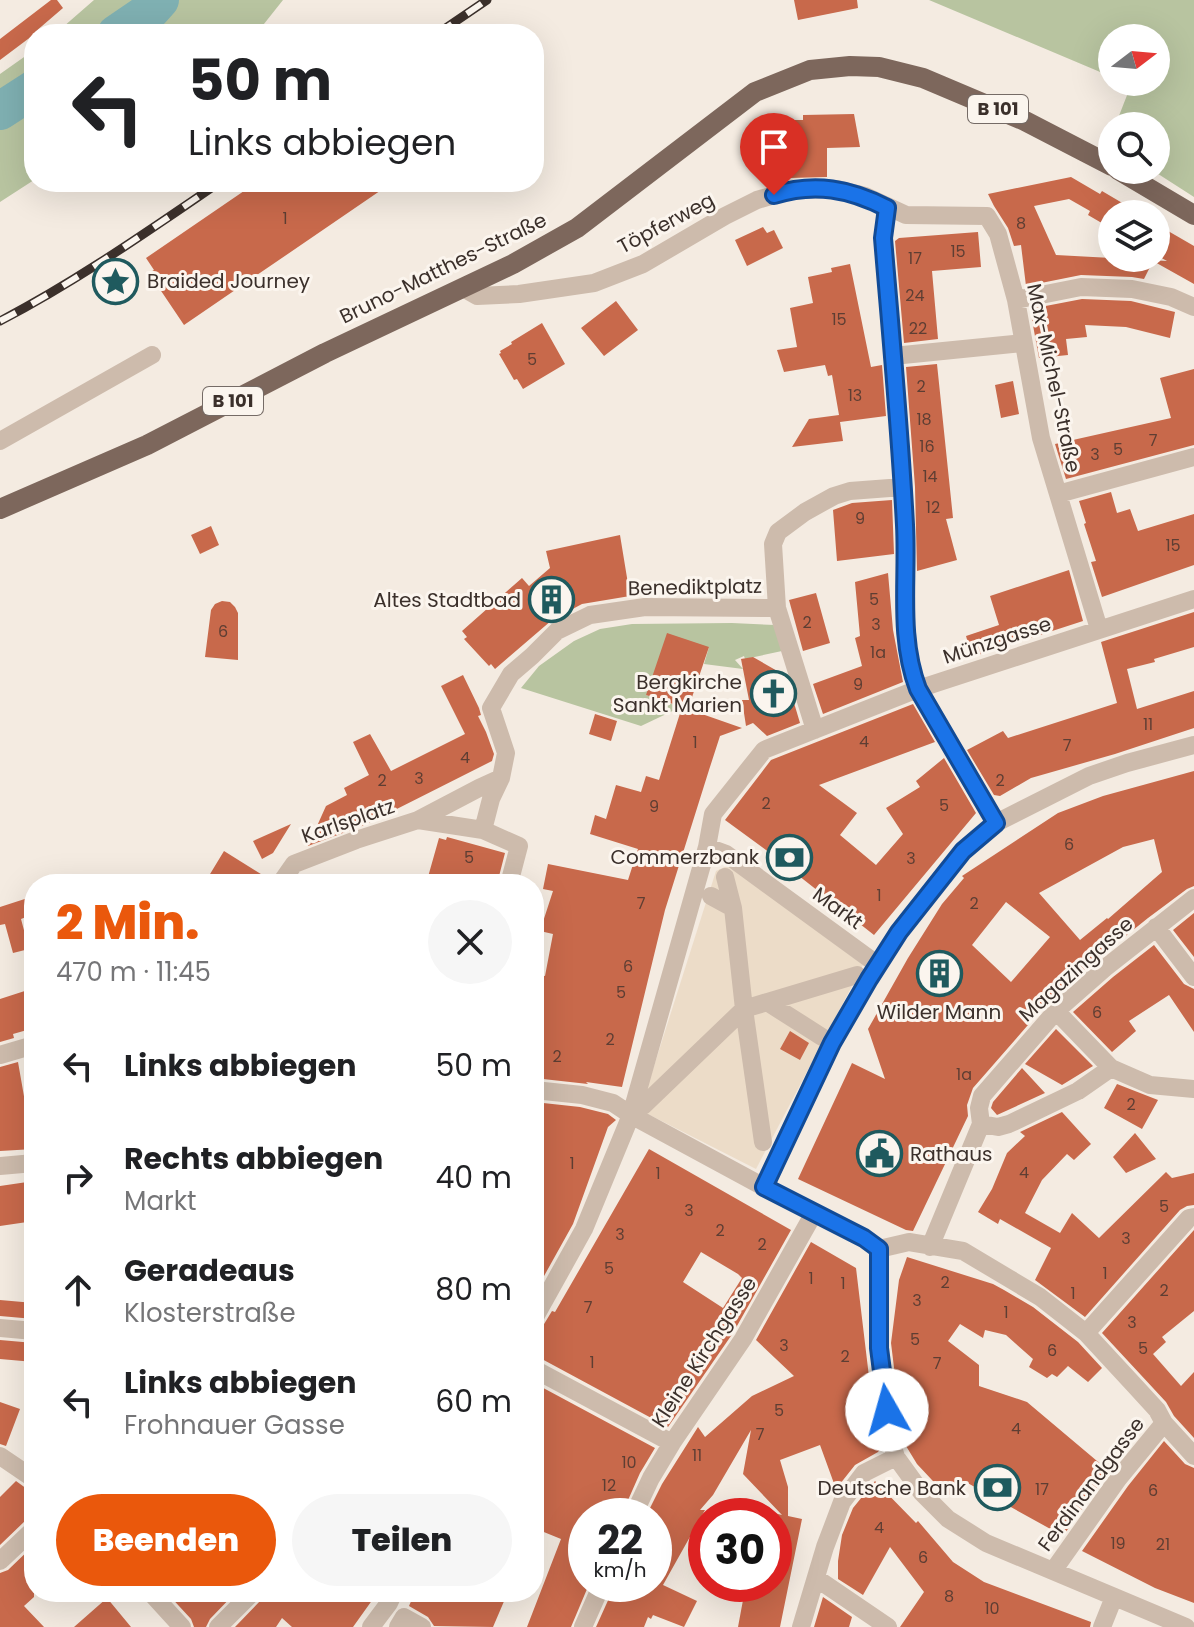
<!DOCTYPE html>
<html lang="de">
<head>
<meta charset="utf-8">
<style>
	body { margin:0; font-family:Poppins,sans-serif; background:#f6f6f6; color:#202124; height:100vh; display:flex; flex-direction:column; font-size:30px; white-space:nowrap }
	* { box-sizing:border-box; margin:0 }
	p { font-size:26px; color:#757577 }
	.icon { flex:none; width:44px; height:44px; fill:none; stroke:currentColor; stroke-width:2; stroke-linecap:round; stroke-linejoin:round }
	.map { position:relative; flex:1; overflow:hidden }
	.details { position:absolute; left:24px; top:874px; width:520px; height:728px; display:flex; flex-direction:column; background:#fff; border-radius:32px; box-shadow:0 8px 32px #0002 }
	.details>* { flex:none }
	.hud { position:absolute; left:24px; top:24px; width:520px; height:168px; border-radius:32px; box-shadow:0 8px 32px #0002; background:#fff; color:#202124; overflow:hidden }
	.needle { width:52px; rotate:74deg }
	.fabs { position:absolute; left:1098px; top:24px; display:grid; gap:16px }
	.fabs a { display:grid; place-items:center; width:72px; height:72px; border-radius:50%; background:#fff; box-shadow:0 8px 32px #0002; font-size:40px }
	.speed { position:absolute; left:568px; top:1498px; display:flex; gap:16px; font-size:40px; font-weight:700; text-align:center }
	.speed>* { display:grid; place-content:center; width:104px; height:104px; border-radius:50%; background:#fff; box-shadow:0 8px 32px #0002; line-height:1 }
	.speed small { font-size:20px; font-weight:400 }
	.speed .limit { border:12px solid #d22; background:#fff; color:#111 }
	.pin { position:absolute; display:grid; place-items:center; width:68px; height:68px; color:#fff; margin:-82px -34px; border-radius:50% 50% 50% 0; rotate:-45deg; box-shadow:0 0 8px #0007 }
	.pin .icon { rotate:45deg }
	.me { position:absolute; width:88px; margin:-44px; rotate:353deg; stroke-linejoin:round; filter:drop-shadow(0 0 6px #0008) }
	.turn { display:flex; align-items:center; gap:28px; height:168px; padding:0 32px; font-size:36px }
	.turn .icon { width:104px; height:104px; stroke-width:2.5 }
	.turn b { display:block; font-size:56px; line-height:68px }
	.round { display:grid; place-items:center; flex:none; width:84px; height:84px; border-radius:42px; background:#f6f6f6 }
	.headline { display:flex; align-items:center; justify-content:space-between; height:136px; padding:0 32px }
	h1 { font-size:48px; font-weight:800; line-height:60px; color:#ea580c }
	.button { display:flex; gap:16px; margin-top:auto; padding:16px 32px }
	.button a { flex:1; height:92px; border-radius:48px; background:#ea580c; color:#fff; font-size:32px; font-weight:800; line-height:92px; text-align:center }
	.button a+a { background:#f6f6f6; color:#202124 }
	ul { padding:0; list-style:none }
	li { display:flex; align-items:center; gap:24px; height:112px; padding:0 32px }
	li div { flex:1 }
	li b { display:block; font-size:30px }
	li em { font-style:normal }
	.map>svg:first-child { display:block }
	.green { fill:#b8c4a0 }
	.plaza { fill:#ecdcc8 }
	.lines { fill:none; stroke-linecap:round; stroke-linejoin:round }
	.river { stroke:#7fb0b2; stroke-width:38 }
	.building { fill:#c8694b; fill-rule:evenodd }
	.street { stroke:#cdbbac; stroke-width:18 }
	.primary { stroke:#7d675c; stroke-width:20 }
	.rail-casing { stroke:#3b302b; stroke-width:9 }
	.rail { stroke:#fbf5ee; stroke-width:6; stroke-dasharray:18; stroke-linecap:butt }
	.route-casing { stroke:#114b97; stroke-width:20 }
	.route { stroke:#1a73e8; stroke-width:14 }
	.labels { text-anchor:middle; stroke-width:6; stroke-linejoin:round; paint-order:stroke }
	.number-label { font-size:16px; fill:#5e3e33 }
	.shield { fill:#fbf5ee; stroke:#756b66; stroke-width:2 }
	.shield-label { font-size:18px; font-weight:bold; fill:#3b302b }
	.street-label { font-size:20px; fill:#3b302b; stroke:#fbf5ee }
	.poi-label { font-size:20px; fill:#3b302b; stroke:#fbf5ee; text-anchor:end }
</style>
</head>
<body>
<div class="map">
<svg width="1194" height="1627" viewBox="0 0 1194 1627">
	<rect width="100%" height="100%" fill="#f4ebe1"/>
	<!-- green -->
	<path class="green" d="M94 0H283L256 34H55Z
		M929 0H1194V197L1152 170H1156V126H1115L1131 85 1124 82H1156V38H1112V77Z
		M34 50V180L0 202V74Z
		M732 623 775 625 782 651 745 659 744 656 735 660 743 669 704 664 709 647 646 695 681 707 641 726 521 688 539 666 574 641 600 629 632 624Z"/>
	<!-- plaza -->
	<path class="plaza" d="M729 865 863 965 756 1169 640 1110 716 871Z"/>
	<g class="lines">
		<!-- river -->
		<path class="river" d="M116 34 151 10 160 0
			M0 111 34 89"/>
	</g>
	<!-- building -->
	<path class="building" d="M51 0H57L63 8 35 32 36 33 0 60V39Z
		M794 0H857L858 8 798 20Z
		M854 114 860 147 827 148V177L790 178 772 183 768 120H803V115Z
		M1071 177 1100 194 1102 191 1141 214H1112V229L1088 215 1090 211 1069 199 1034 206 1056 255 1167 261 1156 255V224L1194 246V284L1153 261 1144 279 1132 277 1081 275 1026 286 1021 245 1014 246 1008 228 994 206 988 194Z
		M257 182H393L184 325 149 273 154 270 146 258Z
		M763 227 767 233 774 230 783 248 747 266 735 240Z
		M978 232 981 267 932 271 938 339 904 343 895 241 899 238Z
		M850 264 871 367 882 365 886 416 840 422 843 441 792 447 809 419 839 415 832 375 828 376 825 365 784 372 777 350 797 347 790 308 813 303 808 277 832 272 831 268Z
		M1082 299 1131 301 1175 312 1170 338 1126 327 1085 325 1087 337 1066 339 1068 355 1039 358 1030 309Z
		M616 301 638 330 604 356 581 328Z
		M542 323 565 364 523 389 517 379 514 380 499 354 501 353 500 351 512 344 511 342Z
		M937 364 953 518 946 519 957 560 917 571 915 487 906 367Z
		M1194 369V445L1066 479 1055 444 1171 418 1160 378Z
		M1013 381 1019 414 1001 418 995 385Z
		M1111 492 1117 513 1130 509 1138 531 1194 514V565L1102 597 1091 562 1096 561 1084 524 1086 523 1079 501Z
		M892 500 894 554 837 561 833 510 852 503Z
		M211 526 219 545 200 554 191 535Z
		M620 535 630 596 582 604 552 620 495 669 491 664 489 666 464 639 467 637 462 631 522 578 529 586 550 568 546 551Z
		M1069 570 1083 621 972 657 966 636 999 625 990 596Z
		M888 573 893 630 903 682 823 714 813 684 862 666 855 638 860 636 855 582Z
		M816 593 830 643 803 651 789 600Z
		M222 601 230 602 235 607 238 613V660L205 657 211 610 215 604Z
		M1194 612V647L1154 659 1155 662 1127 669 1137 709 1194 691V728L1115 754 1031 778 1000 796 994 795 967 750 1003 731 1008 738 1117 703 1101 642Z
		M667 633 709 647 688 709 646 695Z
		M753 657 786 676 800 723 767 736 753 723 746 726 742 700H749L741 659Z
		M463 675 479 708 481 715 478 716 486 732 494 754 492 761 367 824 308 846 326 806 347 795 344 788 369 775 353 742 370 734 391 771 465 734 441 686Z
		M913 704 935 742 819 785 857 813 840 835 876 865 903 834 886 808 920 787 916 781 944 758 976 813 874 935 766 850 725 820 771 760Z
		M682 707 742 728 720 736 709 770 665 910 622 1087 586 1082 588 1084 534 1078V974L545 976 553 934 540 931 553 891 543 889 548 864 628 880 638 849 590 834 595 815 606 819 616 785 641 792 646 776 659 780Z
		M595 714 617 721 611 741 589 734Z
		M1194 771V886L1187 889 1148 918 1097 959 1048 1002 973 1088 967 1105 968 1116 913 1231 906 1230 798 1179 852 1063 885 1079 868 1029 908 958 942 904 964 878 962 876 1058 813 1103 796ZM1154 839 1162 872 1108 919 1107 918 1080 940 1039 893 1123 847ZM1006 902 1050 937 1011 982 972 945Z
		M291 824 273 853 262 859 253 841Z
		M447 837 505 853 497 884H426L439 838 446 840Z
		M224 851 269 879 268 884H204Z
		M34 896V914L21 919 29 949 13 953 5 924 0 925V907Z
		M1194 913V957L1173 930Z
		M1154 945 1184 984 1194 989V1032L1169 995 1129 1021 1136 1031 1112 1052 1073 1012 1113 977Z
		M34 988V1028L13 1034 14 1038 0 1042V999Z
		M1056 1029 1093 1066 1062 1085 1025 1064Z
		M790 1031 809 1043 800 1060 780 1049Z
		M18 1062 25 1102 34 1101V1149L0 1151V1067Z
		M1022 1068 1045 1093 997 1115 991 1108 993 1102Z
		M1117 1084 1158 1100 1142 1129 1104 1108Z
		M534 1102 580 1107 608 1114 616 1120 608 1127 573 1224 534 1294Z
		M1062 1112 1091 1144 1074 1160 1067 1154 1042 1180 1025 1213 1060 1233 1072 1213 1099 1238 1166 1172 1172 1178 1194 1173V1205L1187 1206 1180 1210 1085 1317 1035 1280 1051 1248 1000 1219 998 1224 978 1212 992 1189 1007 1153 1025 1136 1020 1132Z
		M1135 1133 1156 1159 1126 1173 1113 1157Z
		M649 1149 791 1230 733 1333 668 1427 540 1358 534 1357V1331L541 1329 552 1311 555 1312ZM701 1252 738 1274 742 1278 723 1308 683 1282Z
		M34 1181V1221L0 1226V1186Z
		M1194 1230V1311L1162 1337 1166 1342 1153 1354 1181 1386 1194 1372V1438L1174 1416 1166 1402 1102 1333Z
		M811 1242 856 1268 875 1427H877L881 1448 878 1452 855 1465 836 1489 820 1445 780 1460 788 1487V1516L802 1519 780 1627H738L746 1584H774V1513L782 1515 743 1474 751 1430 713 1495 700 1510H705L663 1585 697 1601 684 1627 653 1615 651 1619 648 1617 644 1627H596L610 1596H612L618 1584H654V1516H646L662 1484 698 1427 705 1437 752 1396 794 1376 756 1340Z
		M907 1257 993 1284 1004 1290 1033 1307 1078 1342 1102 1368 1088 1382 1068 1366 1057 1377 1052 1374 1047 1378 1029 1367 1033 1359 1006 1335 985 1330 983 1338 960 1324 948 1341 979 1365V1386L1027 1402 1097 1461 1110 1470 1063 1536 964 1481 954 1495H946L917 1464 903 1441 891 1343 899 1280Z
		M0 1300 34 1303V1319L0 1316Z
		M0 1340 34 1343V1362L0 1359Z
		M534 1383 655 1448 640 1473 621 1516H586L587 1589 571 1627H527L561 1539 534 1528Z
		M0 1402 20 1409 6 1446 0 1444Z
		M1164 1441 1185 1464 1194 1468V1603L1155 1588 1082 1551 1128 1486Z
		M16 1481 27 1489 34 1491V1517L26 1520 0 1545V1497Z
		M875 1481 916 1523 918 1521 953 1562 984 1582 1091 1622 1090 1627H900L924 1592 890 1547 863 1595 838 1579V1561L842 1535 853 1508Z
		M34 1545V1597L24 1606 44 1627H0V1573L8 1570Z
		M166 1592H236L210 1619 206 1627H194L191 1619Z
		M265 1592H378L353 1627H292L282 1618 276 1627H235L261 1600Z
		M415 1592H508L493 1627 434 1626 428 1617 409 1606Z
		M823 1597 852 1617 849 1627H814Z
		M107 1598 131 1627H74Z"/>
	<g class="lines">
		<!-- street -->
		<path class="street" d="M887 208 883 238C891 334 900 429 905 525 908 580 898 637 918 689L996 823
			M463 288 477 296 519 294 594 283 643 264 725 216 757 200 791 190 837 189 865 196 906 215 987 216 998 234 1016 300 1041 438 1099 629
			M1016 300 1081 287 1132 289 1171 297 1194 307
			M893 356 1023 343
			M0 441 152 355
			M1058 494 1194 457
			M815 730 777 608 773 544 778 532 805 512 834 496 850 491 903 487
			M418 820 483 830 519 846 509 884
			M483 830 491 799 501 778 506 753 491 708 511 674 532 656 557 631 590 615 645 607 777 608
			M707 847 726 854 878 965
			M725 877 733 908 744 1009 763 1142
			M280 884 294 864 356 840 418 820 479 788 501 778
			M711 896 733 908
			M1156 927 1194 977
			M767 1002 822 1037
			M1056 1011 1111 1068 1150 1085 1194 1089
			M0 1055 34 1045
			M534 1090 582 1095 613 1103 631 1115 764 1187 864 1238 879 1249
			M643 1106 744 1009 857 975
			M981 1124 998 1127 1009 1124 1078 1091 1111 1068
			M0 1166 34 1163
			M764 1187 832 1043 869 979 899 932 963 851 996 823 1089 776 1127 763 1194 745
			M930 1247 981 1124 979 1108 982 1096 1056 1011 1105 968 1194 898
			M879 1249V1348L891 1441 896 1457 922 1493 948 1519 986 1543 1186 1627
			M879 1249 909 1242 963 1251 1040 1297 1086 1333 1135 1386 1157 1410 1164 1423 1194 1456
			M534 1319 584 1229 631 1115 707 847 713 814 764 750 918 689 1194 599
			M0 1328 34 1331
			M1086 1333 1189 1218 1194 1217
			M534 1369 672 1443
			M0 1456 34 1479
			M633 1516 651 1478 672 1443 743 1339 814 1213
			M0 1561 34 1529
			M1053 1571 1118 1479 1164 1423
			M816 1578 888 1627
			M150 1592 182 1627
			M218 1627 253 1592
			M371 1627 389 1603 394 1592
			M398 1627 404 1617 422 1627
			M583 1627 602 1584
			M801 1627 825 1547 842 1502 864 1473 896 1457
			M1102 1627 1114 1597"/>
		<!-- primary -->
		<path class="primary" d="M1118 170 1194 215
			M0 509 147 445 325 353 513 264 577 228 755 92 810 70 850 66 879 67 923 78 1025 121 1112 166"/>
		<defs>
			<path id="rail" d="M437 34 487 0
				M0 321C77 281 148 231 220 182"/>
		</defs>
		<!-- rail casing -->
		<use href="#rail" class="rail-casing"/>
		<!-- rail -->
		<use href="#rail" class="rail"/>
	</g>
	<g class="lines">
		<defs>
			<path id="route" d="M774 195C815 182 850 189 887 208L883 238C891 334 900 429 905 525 908 580 898 637 918 689L996 823 963 851 899 932 869 979 832 1043 764 1187 864 1238 879 1249V1348L887 1410"/>
		</defs>
		<!-- route casing -->
		<use href="#route" class="route-casing"/>
		<!-- route -->
		<use href="#route" class="route"/>
	</g>
	<!-- icons -->
	<defs>
		<symbol id="sight-ring" viewBox="-11 -11 22 22"><circle r="9.5" fill="#fbf5ee" stroke="#1f5a5e" stroke-width="1.5"/><path d="M0-6L1.8-2.2L6-1.7L2.9 1.2L3.7 5.4L0 3.3L-3.7 5.4L-2.9 1.2L-6-1.7L-1.8-2.2Z" fill="#1f5a5e"/></symbol>
		<symbol id="building-ring" viewBox="-11 -11 22 22"><circle r="9.5" fill="#fbf5ee" stroke="#1f5a5e" stroke-width="1.5"/><path d="M-4-6H4V6H1V3H-1V6H-4ZM-2.5-4.3h1.7v1.8h-1.7ZM.8-4.3h1.7v1.8H.8ZM-2.5-1h1.7V.8h-1.7ZM.8-1h1.7V.8H.8Z" fill="#1f5a5e"/></symbol>
		<symbol id="church-ring" viewBox="-11 -11 22 22"><circle r="9.5" fill="#fbf5ee" stroke="#1f5a5e" stroke-width="1.5"/><path d="M-1.2-6h2.4v3.5h3.3v2.4h-3.3V6h-2.4V-.1h-3.3v-2.4h3.3Z" fill="#1f5a5e"/></symbol>
		<symbol id="bank-ring" viewBox="-11 -11 22 22"><circle r="9.5" fill="#fbf5ee" stroke="#1f5a5e" stroke-width="1.5"/><path d="M-6-4H6V4H-6ZM0-2.3a2.3 2.3 0 1 0 0 4.6a2.3 2.3 0 1 0 0-4.6Z" fill="#1f5a5e"/></symbol>
		<symbol id="civic-ring" viewBox="-11 -11 22 22"><circle r="9.5" fill="#fbf5ee" stroke="#1f5a5e" stroke-width="1.5"/><path d="M-.6-6.5H3V-4.5H.6V-3L4-1V1h2V6H-6V1h2V-1L-.6-3ZM-1.2 2.5V6h2.4V2.5Z" fill="#1f5a5e"/></symbol>
	</defs>
	<g fill-rule="evenodd">
		<use href="#sight-ring" x="90" y="256" width="51" height="51"/>
		<use href="#building-ring" x="526" y="574" width="51" height="51"/>
		<use href="#church-ring" x="748" y="668" width="51" height="51"/>
		<use href="#bank-ring" x="764" y="832" width="51" height="51"/>
		<use href="#building-ring" x="914" y="948" width="51" height="51"/>
		<use href="#civic-ring" x="854" y="1128" width="51" height="51"/>
		<use href="#bank-ring" x="972" y="1462" width="51" height="51"/>
	</g>
	<g class="labels">
		<!-- number labels -->
		<g class="number-label">
			<text x="285" y="224">1</text>
			<text x="1021" y="229">8</text>
			<text x="958" y="257">15</text>
			<text x="915" y="264">17</text>
			<text x="915" y="301">24</text>
			<text x="839" y="325">15</text>
			<text x="918" y="334">22</text>
			<text x="532" y="365">5</text>
			<text x="921" y="392">2</text>
			<text x="855" y="401">13</text>
			<text x="924" y="425">18</text>
			<text x="1153" y="446">7</text>
			<text x="927" y="452">16</text>
			<text x="1118" y="455">5</text>
			<text x="1095" y="460">3</text>
			<text x="930" y="482">14</text>
			<text x="933" y="513">12</text>
			<text x="860" y="524">9</text>
			<text x="1173" y="551">15</text>
			<text x="874" y="605">5</text>
			<text x="807" y="628">2</text>
			<text x="876" y="630">3</text>
			<text x="223" y="637">6</text>
			<text x="878" y="658">1a</text>
			<text x="858" y="690">9</text>
			<text x="1148" y="730">11</text>
			<text x="864" y="747">4</text>
			<text x="695" y="748">1</text>
			<text x="1067" y="751">7</text>
			<text x="465" y="763">4</text>
			<text x="419" y="784">3</text>
			<text x="382" y="786">2</text>
			<text x="1000" y="786">2</text>
			<text x="766" y="809">2</text>
			<text x="944" y="811">5</text>
			<text x="654" y="812">9</text>
			<text x="1069" y="850">6</text>
			<text x="469" y="863">5</text>
			<text x="911" y="864">3</text>
			<text x="879" y="901">1</text>
			<text x="641" y="909">7</text>
			<text x="974" y="909">2</text>
			<text x="628" y="972">6</text>
			<text x="621" y="998">5</text>
			<text x="1097" y="1018">6</text>
			<text x="610" y="1045">2</text>
			<text x="557" y="1062">2</text>
			<text x="964" y="1080">1a</text>
			<text x="1131" y="1110">2</text>
			<text x="572" y="1169">1</text>
			<text x="1024" y="1178">4</text>
			<text x="658" y="1179">1</text>
			<text x="1164" y="1212">5</text>
			<text x="689" y="1216">3</text>
			<text x="720" y="1236">2</text>
			<text x="620" y="1240">3</text>
			<text x="1126" y="1244">3</text>
			<text x="762" y="1250">2</text>
			<text x="609" y="1274">5</text>
			<text x="1105" y="1279">1</text>
			<text x="811" y="1284">1</text>
			<text x="945" y="1288">2</text>
			<text x="843" y="1289">1</text>
			<text x="1164" y="1296">2</text>
			<text x="1073" y="1299">1</text>
			<text x="917" y="1306">3</text>
			<text x="588" y="1313">7</text>
			<text x="1006" y="1318">1</text>
			<text x="1132" y="1328">3</text>
			<text x="915" y="1345">5</text>
			<text x="784" y="1351">3</text>
			<text x="1143" y="1354">5</text>
			<text x="1052" y="1356">6</text>
			<text x="845" y="1362">2</text>
			<text x="592" y="1368">1</text>
			<text x="937" y="1369">7</text>
			<text x="779" y="1416">5</text>
			<text x="1016" y="1434">4</text>
			<text x="760" y="1440">7</text>
			<text x="697" y="1461">11</text>
			<text x="629" y="1468">10</text>
			<text x="609" y="1491">12</text>
			<text x="1042" y="1495">17</text>
			<text x="1153" y="1496">6</text>
			<text x="879" y="1533">4</text>
			<text x="1118" y="1549">19</text>
			<text x="1163" y="1550">21</text>
			<text x="923" y="1563">6</text>
			<text x="949" y="1602">8</text>
			<text x="992" y="1614">10</text>
		</g>
		<!-- shield labels -->
		<g class="shield">
			<rect x="968" y="95" width="60" height="28" rx="6"/>
			<rect x="203" y="387" width="60" height="28" rx="6"/>
		</g>
		<g class="shield-label">
			<text x="998" y="115">B 101</text>
			<text x="233" y="407">B 101</text>
		</g>
		<!-- street labels -->
		<g class="street-label">
			<text transform="translate(666 223) rotate(-28)" y="7">Töpferweg</text>
			<text transform="translate(443 268) rotate(-26)" y="7">Bruno-Matthes-Straße</text>
			<text transform="translate(1054 378) rotate(78)" y="7">Max-Michel-Straße</text>
			<text transform="translate(695 587) rotate(-1)" y="7">Benediktplatz</text>
			<text transform="translate(997 640) rotate(-18)" y="7">Münzgasse</text>
			<text transform="translate(348 821) rotate(-19)" y="7">Karlsplatz</text>
			<text transform="translate(838 908) rotate(36)" y="7">Markt</text>
			<text transform="translate(1076 969) rotate(-42)" y="7">Magazingasse</text>
			<text transform="translate(704 1352) rotate(-57)" y="7">Kleine Kirchgasse</text>
			<text transform="translate(1091 1484) rotate(-53)" y="7">Ferdinandgasse</text>
		</g>
		<!-- poi labels -->
		<g class="poi-label">
			<text x="147" y="288" text-anchor="start">Braided Journey</text>
			<text x="521" y="607">Altes Stadtbad</text>
			<text x="742" y="689">Bergkirche<tspan x="742" dy="23">Sankt Marien</tspan></text>
			<text x="759" y="864">Commerzbank</text>
			<text x="939" y="1019" text-anchor="middle">Wilder Mann</text>
			<text x="910" y="1161" text-anchor="start">Rathaus</text>
			<text x="966" y="1495">Deutsche Bank</text>
		</g>
	</g>
</svg>
<div class="fabs">
<a><svg class="needle" viewBox="-14 -14 28 28"><path d="M0-13l5 13h-10z" fill="#e53935"/><path d="M0 13l5-13h-10z" fill="#757577"/></svg></a>
<a><svg class="icon" aria-label="search" viewBox="0 0 24 24"><circle cx="10" cy="10" r="6"/><path d="M15 15l6 6"/></svg></a>
<a><svg class="icon" aria-label="layers" viewBox="0 0 24 24"><path d="M12 4l9 5-9 5-9-5zM3 14l9 5 9-5"/></svg></a>
</div>
<div class="speed"><div>22<small>km/h</small></div><div class="limit">30</div></div>
<div class="pin" style="left:774px;top:195px;background:#d93025"><svg class="icon" aria-label="arrive" viewBox="0 0 24 24"><path d="M6 21V4h12l-3 4 3 4H6"/></svg></div>
<svg class="me" style="left:887px;top:1410px" viewBox="-20 -20 40 40"><circle r="19" fill="#fff"/><path d="M0-13L10 11 0 6-10 11z" fill="#1a73e8"/></svg>
<div class="hud">
<div class="turn"><svg class="icon" aria-label="left" viewBox="0 0 24 24"><path d="M17 20v-9H6M10 6l-5 5 5 5"/></svg><div><b>50 m</b>Links abbiegen</div></div>
</div>
<section class="details">
<div class="headline"><div><h1>2 Min.</h1><p>470 m · 11:45</p></div><a class="round"><svg class="icon" aria-label="close" viewBox="0 0 24 24"><path d="M6 6l12 12M18 6L6 18"/></svg></a></div>
<ul>
<li><svg class="icon" aria-label="left" viewBox="0 0 24 24"><path d="M17 20v-9H6M10 6l-5 5 5 5"/></svg><div><b>Links abbiegen</b></div><em>50 m</em></li>
<li><svg class="icon" aria-label="right" viewBox="0 0 24 24"><path d="M7 20v-9h11M14 6l5 5-5 5"/></svg><div><b>Rechts abbiegen</b><p>Markt</p></div><em>40 m</em></li>
<li><svg class="icon" aria-label="ahead" viewBox="0 0 24 24"><path d="M12 20V5M6 11l6-6 6 6"/></svg><div><b>Geradeaus</b><p>Klosterstraße</p></div><em>80 m</em></li>
<li><svg class="icon" aria-label="left" viewBox="0 0 24 24"><path d="M17 20v-9H6M10 6l-5 5 5 5"/></svg><div><b>Links abbiegen</b><p>Frohnauer Gasse</p></div><em>60 m</em></li>
</ul>
<div class="button"><a>Beenden</a><a>Teilen</a></div>
</section>
</div>
</body>
</html>
